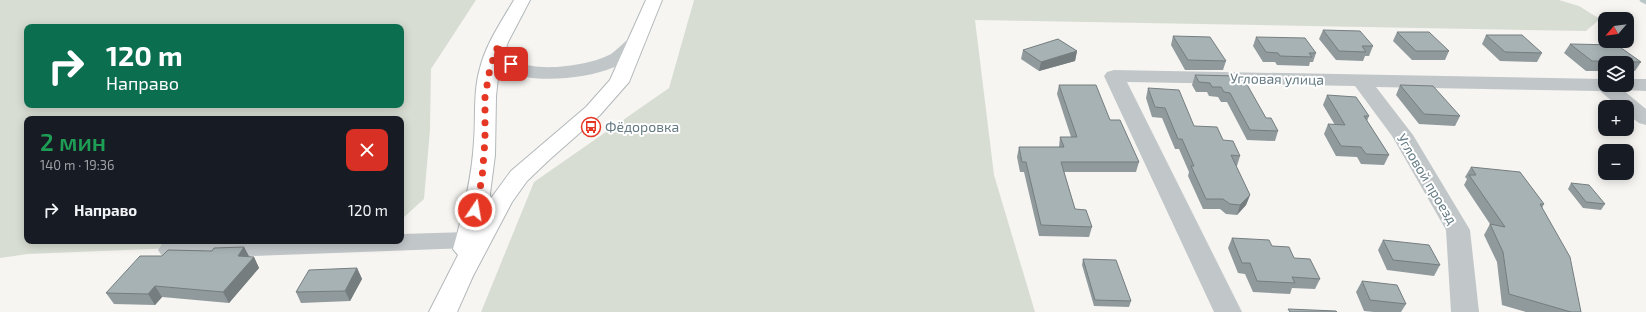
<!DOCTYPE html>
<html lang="ru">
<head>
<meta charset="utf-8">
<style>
	body { margin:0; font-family:"Exo 2",sans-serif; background:#20242c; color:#f1f3f6; height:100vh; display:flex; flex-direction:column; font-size:15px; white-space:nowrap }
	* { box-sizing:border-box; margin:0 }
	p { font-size:13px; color:#9ea1a6 }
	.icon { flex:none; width:22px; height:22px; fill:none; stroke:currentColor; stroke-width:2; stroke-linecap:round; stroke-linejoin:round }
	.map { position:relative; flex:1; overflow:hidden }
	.details { position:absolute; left:24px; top:116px; width:380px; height:128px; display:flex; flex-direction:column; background:#171b24; border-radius:8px; box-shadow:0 2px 10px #0003 }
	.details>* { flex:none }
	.guide { position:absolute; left:24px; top:24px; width:380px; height:84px; border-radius:8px; box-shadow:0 2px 10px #0003; background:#0b6e4f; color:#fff; overflow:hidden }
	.needle { width:26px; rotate:242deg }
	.tools { position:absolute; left:1598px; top:12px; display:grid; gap:8px }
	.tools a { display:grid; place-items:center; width:36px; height:36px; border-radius:8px; background:#171b24; box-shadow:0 2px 10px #0003; font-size:20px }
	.pin { position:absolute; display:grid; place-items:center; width:34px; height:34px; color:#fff; margin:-17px; border-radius:8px; box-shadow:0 2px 6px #0006 }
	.me { position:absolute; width:44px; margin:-22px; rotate:12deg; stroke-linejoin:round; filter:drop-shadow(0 0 3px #0008) }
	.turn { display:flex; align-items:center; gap:14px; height:84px; padding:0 16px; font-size:18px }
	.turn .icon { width:52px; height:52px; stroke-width:2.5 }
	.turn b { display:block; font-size:28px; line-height:34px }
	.round { display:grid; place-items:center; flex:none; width:42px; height:42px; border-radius:8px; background:#20242c }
	.summary { display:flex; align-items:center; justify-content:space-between; height:68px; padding:0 16px }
	h1 { font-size:24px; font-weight:600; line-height:30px; color:#1e9e55 }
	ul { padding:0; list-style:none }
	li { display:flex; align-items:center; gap:12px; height:52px; padding:0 16px }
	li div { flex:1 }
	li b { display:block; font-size:15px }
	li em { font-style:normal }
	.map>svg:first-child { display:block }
	.green { fill:#d8ddd3; fill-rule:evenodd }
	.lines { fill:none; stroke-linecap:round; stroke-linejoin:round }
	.stream { stroke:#b8c6c8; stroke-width:4.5 }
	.major-casing { stroke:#b2b8ba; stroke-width:2 }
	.minor { fill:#c1c6c8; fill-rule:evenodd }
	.major { fill:#fff; fill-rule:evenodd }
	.wall { fill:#90999c }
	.shaded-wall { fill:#757d7f }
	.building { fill:#a7b2b5; stroke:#757d7f }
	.route { stroke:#e53723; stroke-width:7; stroke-dasharray:0 12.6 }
	.labels { text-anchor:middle; stroke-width:4; stroke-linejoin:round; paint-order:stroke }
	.street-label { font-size:14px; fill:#647a83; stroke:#fff }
	.poi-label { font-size:14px; fill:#647a83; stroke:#fff; text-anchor:start }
</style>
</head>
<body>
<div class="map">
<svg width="1646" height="312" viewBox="0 0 1646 312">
	<rect width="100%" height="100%" fill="#f6f5f2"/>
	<!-- green -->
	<path class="green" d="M0 0H476L431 69 430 130 424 199 403 218 401 219V119H27V241H349L28 254 0 258ZM27 27H401V105H27Z
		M694 0H1559L1579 6 1600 19 1586 31 975 20 994 175 1035 312H481L534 182 669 88Z"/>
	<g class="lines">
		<!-- stream -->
		<path class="stream" d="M1642 0 1646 2"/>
		<defs>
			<path id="major" d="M514 0H530L508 42 499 69 496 96 495 155 489 201 511 171 586 107 610 80 646 0H662L629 82 600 115 549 160 527 181 512 202 473 276 457 312H429L458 255 453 249C463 214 472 178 474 141 476 117 473 92 480 68 486 44 501 22 514 0Z"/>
		</defs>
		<!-- major casing -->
		<use href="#major" class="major-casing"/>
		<!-- minor -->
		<path class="minor" d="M638 35 644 36 647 40C638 53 626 62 612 68 585 79 528 85 503 69 494 63 491 54 490 43L493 39 499 37 505 39C510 46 508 55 516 60 535 74 592 65 611 54 620 48 627 37 638 35Z
			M1114 70 1605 79V85H1627V79H1646V91L1623 90 1646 109V125L1639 123 1627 114V107H1619L1600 91 1376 87 1413 135 1470 230 1479 312H1451L1446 230 1392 136 1355 86 1127 82 1242 312H1214L1104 76 1107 72Z
			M468 232 477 234 480 240 477 246 468 248 171 259 162 256 158 250 162 244 171 241H401V234Z"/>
		<!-- major -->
		<use href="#major" class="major"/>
	</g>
	<!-- wall -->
	<path class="wall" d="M1323 30 1373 46 1369 56H1365L1363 61 1336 60 1319 39Z
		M1397 32 1449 51 1445 60H1412L1393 41Z
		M1486 35 1542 53 1537 62 1500 61 1482 44Z
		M1173 36 1226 61 1223 70H1185L1171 45Z
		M1256 37 1316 53 1313 62H1310L1309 66 1277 65 1275 62H1263L1253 46Z
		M1570 44 1641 62 1635 71H1627V63H1605V71H1586L1564 53Z
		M1023 50 1077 51 1075 61 1039 71 1021 59Z
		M1195 75 1238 81 1266 118 1278 131 1275 141 1247 140 1227 102H1221L1218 97 1209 96 1207 92H1196L1192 85Z
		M1059 85 1110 120 1139 162 1136 172H1064L1075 209 1092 227 1089 237 1039 236 1024 172H1020L1017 157 1019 147H1059L1060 137H1071L1057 94Z
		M1400 85 1460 116 1455 126 1419 124 1396 95Z
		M1148 88 1194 126 1223 140 1240 156 1237 166H1236L1250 195 1246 205 1237 215 1226 214 1220 209H1203L1188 176 1189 172 1179 149H1175L1162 118 1152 117 1146 98Z
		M1327 95 1369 116 1367 121 1389 155 1384 165 1361 164 1357 157 1336 156 1324 134 1328 124 1335 125 1323 105Z
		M1471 167 1544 204 1542 208 1581 312H1526L1502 305 1497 262 1484 235 1490 224 1464 185 1467 179 1465 177Z
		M1571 183 1605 204 1601 210 1583 208 1568 189Z
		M1232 238 1272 246 1294 258 1320 279 1315 289 1292 288 1290 294 1253 292 1245 274 1238 273 1228 248Z
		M1383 240 1440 265 1434 276 1387 270 1378 250Z
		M244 247 249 257H254L259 268 229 303 162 297 155 305 114 304 106 293 212 251Z
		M1083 259 1131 301 1129 307 1094 306 1082 265Z
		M357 268 362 279 350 301 301 303 296 292Z
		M1362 281 1406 304 1401 312H1374L1364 311 1356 292Z"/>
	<!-- shaded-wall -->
	<path class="shaded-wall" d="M1077 51 1075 61 1039 71 1041 62Z
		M1250 195 1246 205 1237 215 1240 205Z
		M244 247 250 258 238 256Z
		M254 257 259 268 229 303 223 292Z
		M357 268 362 279 350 301 345 291Z
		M155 286 162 297 155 305 148 294Z"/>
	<!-- building -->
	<path class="building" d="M1323 30 1360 31 1373 46H1362L1366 52 1339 51Z
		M1397 32H1429L1449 51H1416Z
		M1486 35H1522L1542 53 1505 52Z
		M1173 36 1210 37 1226 61 1188 60Z
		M1256 37 1305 38 1316 53H1309L1312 57 1280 56 1278 53 1266 52Z
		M1058 39 1077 51 1041 62 1023 50Z
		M1570 44 1617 45 1641 62 1592 61Z
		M1195 75 1235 76 1238 81H1245L1266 118H1271L1278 131 1250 130 1230 93 1224 92 1221 87H1212L1210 83 1199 82Z
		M1059 85H1096L1110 120H1120L1139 162H1061L1075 209 1086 210 1092 227 1041 225 1026 162H1022L1019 147H1064L1060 137H1077Z
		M1400 85 1433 86 1460 116 1424 114Z
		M1148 88 1179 90 1194 126 1217 127 1223 140 1233 141 1240 156 1231 155 1250 195 1240 205 1230 204 1223 199H1206L1191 166H1194L1182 139H1178L1165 108 1155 107Z
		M1327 95 1356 97 1369 116H1364L1389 155 1366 154 1361 147 1341 146 1328 124 1345 125Z
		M1471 167 1520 172 1544 204H1540L1570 257 1581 312H1571L1509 294 1503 252 1490 224 1505 227 1469 175H1476Z
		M1571 183 1589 185 1605 204 1586 202Z
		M1232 238 1269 240 1272 246 1289 247 1294 258 1310 259 1320 279 1292 277 1295 283 1257 281 1250 263H1242Z
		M1383 240 1429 245 1440 265 1393 260Z
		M244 247 238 256 254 257 223 292 155 286 148 294 106 293 140 256H162L168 250 212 251 214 248Z
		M1083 259 1116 260 1131 301 1095 300Z
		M357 268 345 291 296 292 309 270Z
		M1362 281 1397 285 1406 304 1370 300Z
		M1288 309 1336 311 1337 312H1290Z"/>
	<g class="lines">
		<!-- route -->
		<path class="route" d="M475 210 482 179 485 140V97L490 68 499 43C498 53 503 58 511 64"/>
	</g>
	<!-- icons -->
	<defs>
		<symbol id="bus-ring" viewBox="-11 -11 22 22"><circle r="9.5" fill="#fff" stroke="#e53723" stroke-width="1.5"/><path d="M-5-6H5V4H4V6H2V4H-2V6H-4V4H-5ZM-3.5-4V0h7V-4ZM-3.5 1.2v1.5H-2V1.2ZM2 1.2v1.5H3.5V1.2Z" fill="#e53723"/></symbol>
	</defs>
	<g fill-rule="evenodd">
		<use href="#bus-ring" x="580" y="116" width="22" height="22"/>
	</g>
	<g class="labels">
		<!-- street labels -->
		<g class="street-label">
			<text transform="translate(1277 79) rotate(1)" y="5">Угловая улица</text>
			<text transform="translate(1427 179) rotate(59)" y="5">Угловой проезд</text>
		</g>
		<!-- poi labels -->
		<g class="poi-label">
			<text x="605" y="132">Фёдоровка</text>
		</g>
	</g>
</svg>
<div class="tools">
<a><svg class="needle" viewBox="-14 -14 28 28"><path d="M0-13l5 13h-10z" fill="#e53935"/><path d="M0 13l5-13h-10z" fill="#9ea1a6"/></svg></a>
<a><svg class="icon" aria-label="layers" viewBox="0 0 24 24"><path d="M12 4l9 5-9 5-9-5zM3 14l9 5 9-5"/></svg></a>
<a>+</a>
<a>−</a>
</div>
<div class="pin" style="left:511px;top:64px;background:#d93025"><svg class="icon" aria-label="arrive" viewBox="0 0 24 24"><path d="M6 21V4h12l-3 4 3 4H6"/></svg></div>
<svg class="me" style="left:475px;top:210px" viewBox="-20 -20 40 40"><circle r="17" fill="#e53723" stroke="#fff" stroke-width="3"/><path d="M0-11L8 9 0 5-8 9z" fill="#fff"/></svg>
<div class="guide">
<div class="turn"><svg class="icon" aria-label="right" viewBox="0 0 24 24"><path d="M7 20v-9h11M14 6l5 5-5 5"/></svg><div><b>120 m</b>Направо</div></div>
</div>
<section class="details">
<div class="summary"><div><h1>2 мин</h1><p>140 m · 19:36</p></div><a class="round" style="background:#d93025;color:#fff"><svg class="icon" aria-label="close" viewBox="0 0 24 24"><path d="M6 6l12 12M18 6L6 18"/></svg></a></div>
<ul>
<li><svg class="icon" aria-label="right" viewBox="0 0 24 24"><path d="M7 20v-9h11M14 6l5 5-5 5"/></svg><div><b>Направо</b></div><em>120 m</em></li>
</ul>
</section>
</div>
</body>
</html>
